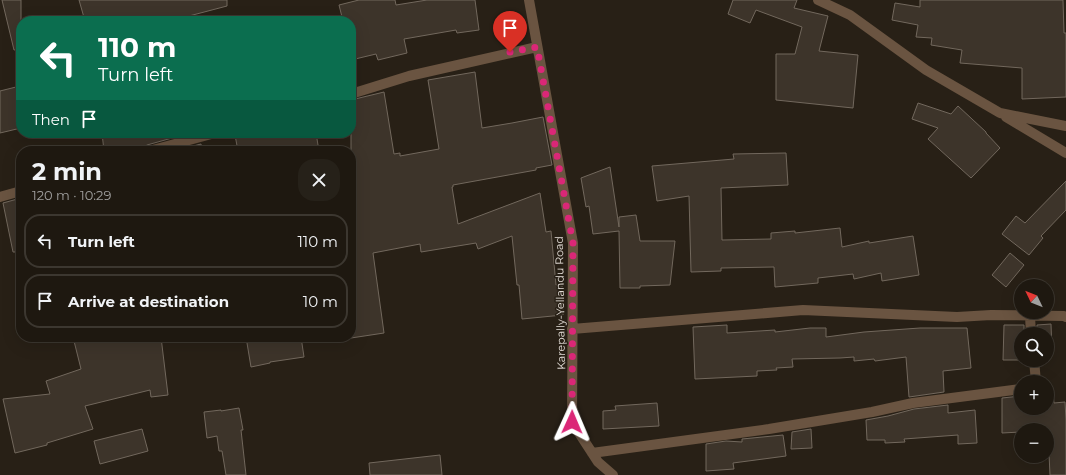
<!DOCTYPE html>
<html lang="en">
<head>
<meta charset="utf-8">
<style>
	body { margin:0; font-family:Montserrat,sans-serif; background:#262119; color:#f1f3f6; height:100vh; display:flex; flex-direction:column; font-size:15px; white-space:nowrap }
	* { box-sizing:border-box; margin:0 }
	p { font-size:13px; color:#a1a09f }
	.icon { flex:none; width:22px; height:22px; fill:none; stroke:currentColor; stroke-width:2; stroke-linecap:round; stroke-linejoin:round }
	.map { position:relative; flex:1; overflow:hidden }
	.panel { position:absolute; left:16px; top:146px; width:340px; height:196px; display:flex; flex-direction:column; background:#1e1810; border-radius:16px; box-shadow:0 4px 16px #0002,0 0 0 1px #3c3730 }
	.panel>* { flex:none }
	.banner { position:absolute; left:16px; top:16px; width:340px; height:122px; border-radius:16px; box-shadow:0 4px 16px #0002,0 0 0 1px #3c3730; background:#0b6e4f; color:#fff; overflow:hidden }
	.needle { width:26px; rotate:313deg }
	.fabs { position:absolute; left:1014px; top:279px; display:grid; gap:8px }
	.fabs a { display:grid; place-items:center; width:40px; height:40px; border-radius:50%; background:#1e1810; box-shadow:0 4px 16px #0002,0 0 0 1px #3c3730; font-size:20px }
	.pin { position:absolute; display:grid; place-items:center; width:34px; height:34px; color:#fff; margin:-41px -17px; border-radius:50% 50% 50% 0; rotate:-45deg; box-shadow:0 0 4px #0007 }
	.pin .icon { rotate:45deg }
	.me { position:absolute; width:44px; margin:-22px; rotate:1deg; stroke-linejoin:round; filter:drop-shadow(0 0 3px #0008) }
	.turn { display:flex; align-items:center; gap:14px; height:84px; padding:0 16px; font-size:18px }
	.turn .icon { width:52px; height:52px; stroke-width:2.5 }
	.turn b { display:block; font-size:28px; line-height:34px }
	.then { display:flex; align-items:center; height:38px; padding:0 16px; background:#0003; gap:8px; font-size:15px }
	.round { display:grid; place-items:center; flex:none; width:42px; height:42px; border-radius:16px; background:#262119 }
	.head { display:flex; align-items:center; justify-content:space-between; height:68px; padding:0 16px }
	h1 { font-size:24px; font-weight:700; line-height:30px }
	ul { padding:0; list-style:none }
	li { display:flex; align-items:center; gap:12px; height:54px; margin:0 8px 6px; padding:0 8px; border:2px solid #3c3730; border-radius:16px }
	li div { flex:1 }
	li b { display:block; font-size:15px }
	li em { font-style:normal }
	.map>svg:first-child { display:block }
	.building { fill:#3d342a; stroke:#72685d }
	.lines { fill:none; stroke-linecap:round; stroke-linejoin:round }
	.minor { stroke:#6a5441; stroke-width:10 }
	.route { stroke:#db2777; stroke-width:7; stroke-dasharray:0 12.6 }
	.labels { text-anchor:middle; stroke-width:3; stroke-linejoin:round; paint-order:stroke }
	.street-label { font-size:11px; fill:#e5dfd9; stroke:#282016 }
</style>
</head>
<body>
<div class="map">
<svg width="1066" height="475" viewBox="0 0 1066 475">
	<rect width="100%" height="100%" fill="#282016"/>
	<!-- building -->
	<path class="building" d="M2 0H21V49L14 50Z
		M79 0H227V6L170 21H85Z
		M359 0H395L396 5 427 0H475L479 30 457 33 456 30 404 39 407 53 378 60 376 54 351 60V21H343L339 5Z
		M733 0H797L794 8 828 16 819 51 858 55 853 108 776 100V54H795L802 27 756 10 750 23 728 14Z
		M920 0H1063L1064 33H1066V97L1022 99V68L960 63 962 50 931 45 932 38 916 37 918 25 892 20 895 3 920 7Z
		M475 72 482 128 512 123 543 117 552 165 536 168V170L453 185V187H452L458 224 540 193 546 232 551 231 556 285H562L563 315 522 319 519 285H517L512 236 478 249 476 243 421 252 420 244 373 253 384 333 351 338V100L384 92 394 154 400 153V156L439 149 428 80Z
		M16 87 21 107V128L0 133V91Z
		M918 103 951 114 958 106 986 132V133L1000 148 971 178 928 139 938 128 912 119Z
		M102 133H190L147 145 144 147 143 151H104Z
		M247 133H316L319 151H238L235 135Z
		M201 144 202 151H174Z
		M786 153 788 185 721 188 722 240 771 239V233L795 231V233L840 228 842 247 869 241V243L913 236 919 275 882 281 881 273 854 279 853 274 818 278V283L775 287 774 267 721 268V271L691 272 689 196 657 201 652 166 734 159 733 154Z
		M610 167 619 227V217L636 215 640 241H675L670 285 640 286V288H620L619 231 593 234 589 206 586 207 581 178Z
		M1066 181V210L1041 236 1043 238 1029 255 1002 234 1016 216 1025 223Z
		M21 198V252H13L3 203Z
		M1010 253 1024 265 1006 287 992 275Z
		M1051 324 1052 352H1048L1049 361 1041 360H1047V334H1037V325Z
		M727 325V333L775 330V332L810 328H826V337L864 332 920 328H967L971 368 943 371 944 392 909 397 906 357 875 361 874 359 854 361V357L840 358 792 359 793 367 776 368 777 370 757 371V376L695 379 693 327Z
		M1004 325H1024V334H1021V360H1028H1003Z
		M73 337H161L168 395 151 397 150 390 85 406 93 429 47 443V445L15 453 3 399 50 394 46 381 81 369Z
		M246 337H301L304 357 270 362V363L251 367Z
		M1047 393H1053L1054 403 1065 402 1066 420V475H1050L1048 432H1047V430H1021V432L1002 433V398L1021 396V408H1047Z
		M657 403 659 426 603 429V411L616 410 615 406Z
		M948 405V413L975 410 977 443 958 444V435L904 439 905 442 885 443V440H867L866 420 888 416 914 409Z
		M239 408 243 430H241L246 475H226L222 451H219L217 436 207 438 204 412 221 410V411Z
		M142 429 148 451 100 464 94 441Z
		M811 429 812 448 791 449 792 432Z
		M783 435 786 456 733 463 734 469 706 471V444L726 441 742 442V439Z
		M440 455 442 475H370L369 463Z"/>
	<g class="lines">
		<!-- minor -->
		<path class="minor" d="M529 0 573 243 572 422 598 462 613 475
			M818 0 850 15 926 70 1000 113 1066 126
			M351 94 409 76 537 47
			M1006 117 1066 153
			M149 151 215 133
			M0 197 21 191
			M1030 316 1031 334
			M572 329 803 310 957 317 991 315 1064 316 1066 317
			M1034 360 1036 382
			M592 453 769 429 872 412 913 403 1021 389"/>
	</g>
	<g class="lines">
		<!-- route -->
		<path class="route" d="M510 52 537 47 573 243 572 422"/>
	</g>
	<g class="labels">
		<!-- street labels -->
		<g class="street-label">
			<text transform="translate(560 303) rotate(-91)" y="4">Karepally-Yellandu Road</text>
		</g>
	</g>
</svg>
<div class="fabs">
<a><svg class="needle" viewBox="-14 -14 28 28"><path d="M0-13l5 13h-10z" fill="#e53935"/><path d="M0 13l5-13h-10z" fill="#a1a09f"/></svg></a>
<a><svg class="icon" aria-label="search" viewBox="0 0 24 24"><circle cx="10" cy="10" r="6"/><path d="M15 15l6 6"/></svg></a>
<a>+</a>
<a>−</a>
</div>
<div class="pin" style="left:510px;top:52px;background:#d93025"><svg class="icon" aria-label="arrive" viewBox="0 0 24 24"><path d="M6 21V4h12l-3 4 3 4H6"/></svg></div>
<svg class="me" style="left:572px;top:422px" viewBox="-20 -20 40 40"><path d="M0-17L14 15 0 8-14 15z" fill="#db2777" stroke="#fff" stroke-width="4"/></svg>
<div class="banner">
<div class="turn"><svg class="icon" aria-label="left" viewBox="0 0 24 24"><path d="M17 20v-9H6M10 6l-5 5 5 5"/></svg><div><b>110 m</b>Turn left</div></div>
<div class="then">Then<svg class="icon" aria-label="arrive" viewBox="0 0 24 24"><path d="M6 21V4h12l-3 4 3 4H6"/></svg></div>
</div>
<section class="panel">
<div class="head"><div><h1>2 min</h1><p>120 m · 10:29</p></div><a class="round"><svg class="icon" aria-label="close" viewBox="0 0 24 24"><path d="M6 6l12 12M18 6L6 18"/></svg></a></div>
<ul>
<li><svg class="icon" aria-label="left" viewBox="0 0 24 24"><path d="M17 20v-9H6M10 6l-5 5 5 5"/></svg><div><b>Turn left</b></div><em>110 m</em></li>
<li><svg class="icon" aria-label="arrive" viewBox="0 0 24 24"><path d="M6 21V4h12l-3 4 3 4H6"/></svg><div><b>Arrive at destination</b></div><em>10 m</em></li>
</ul>
</section>
</div>
</body>
</html>
